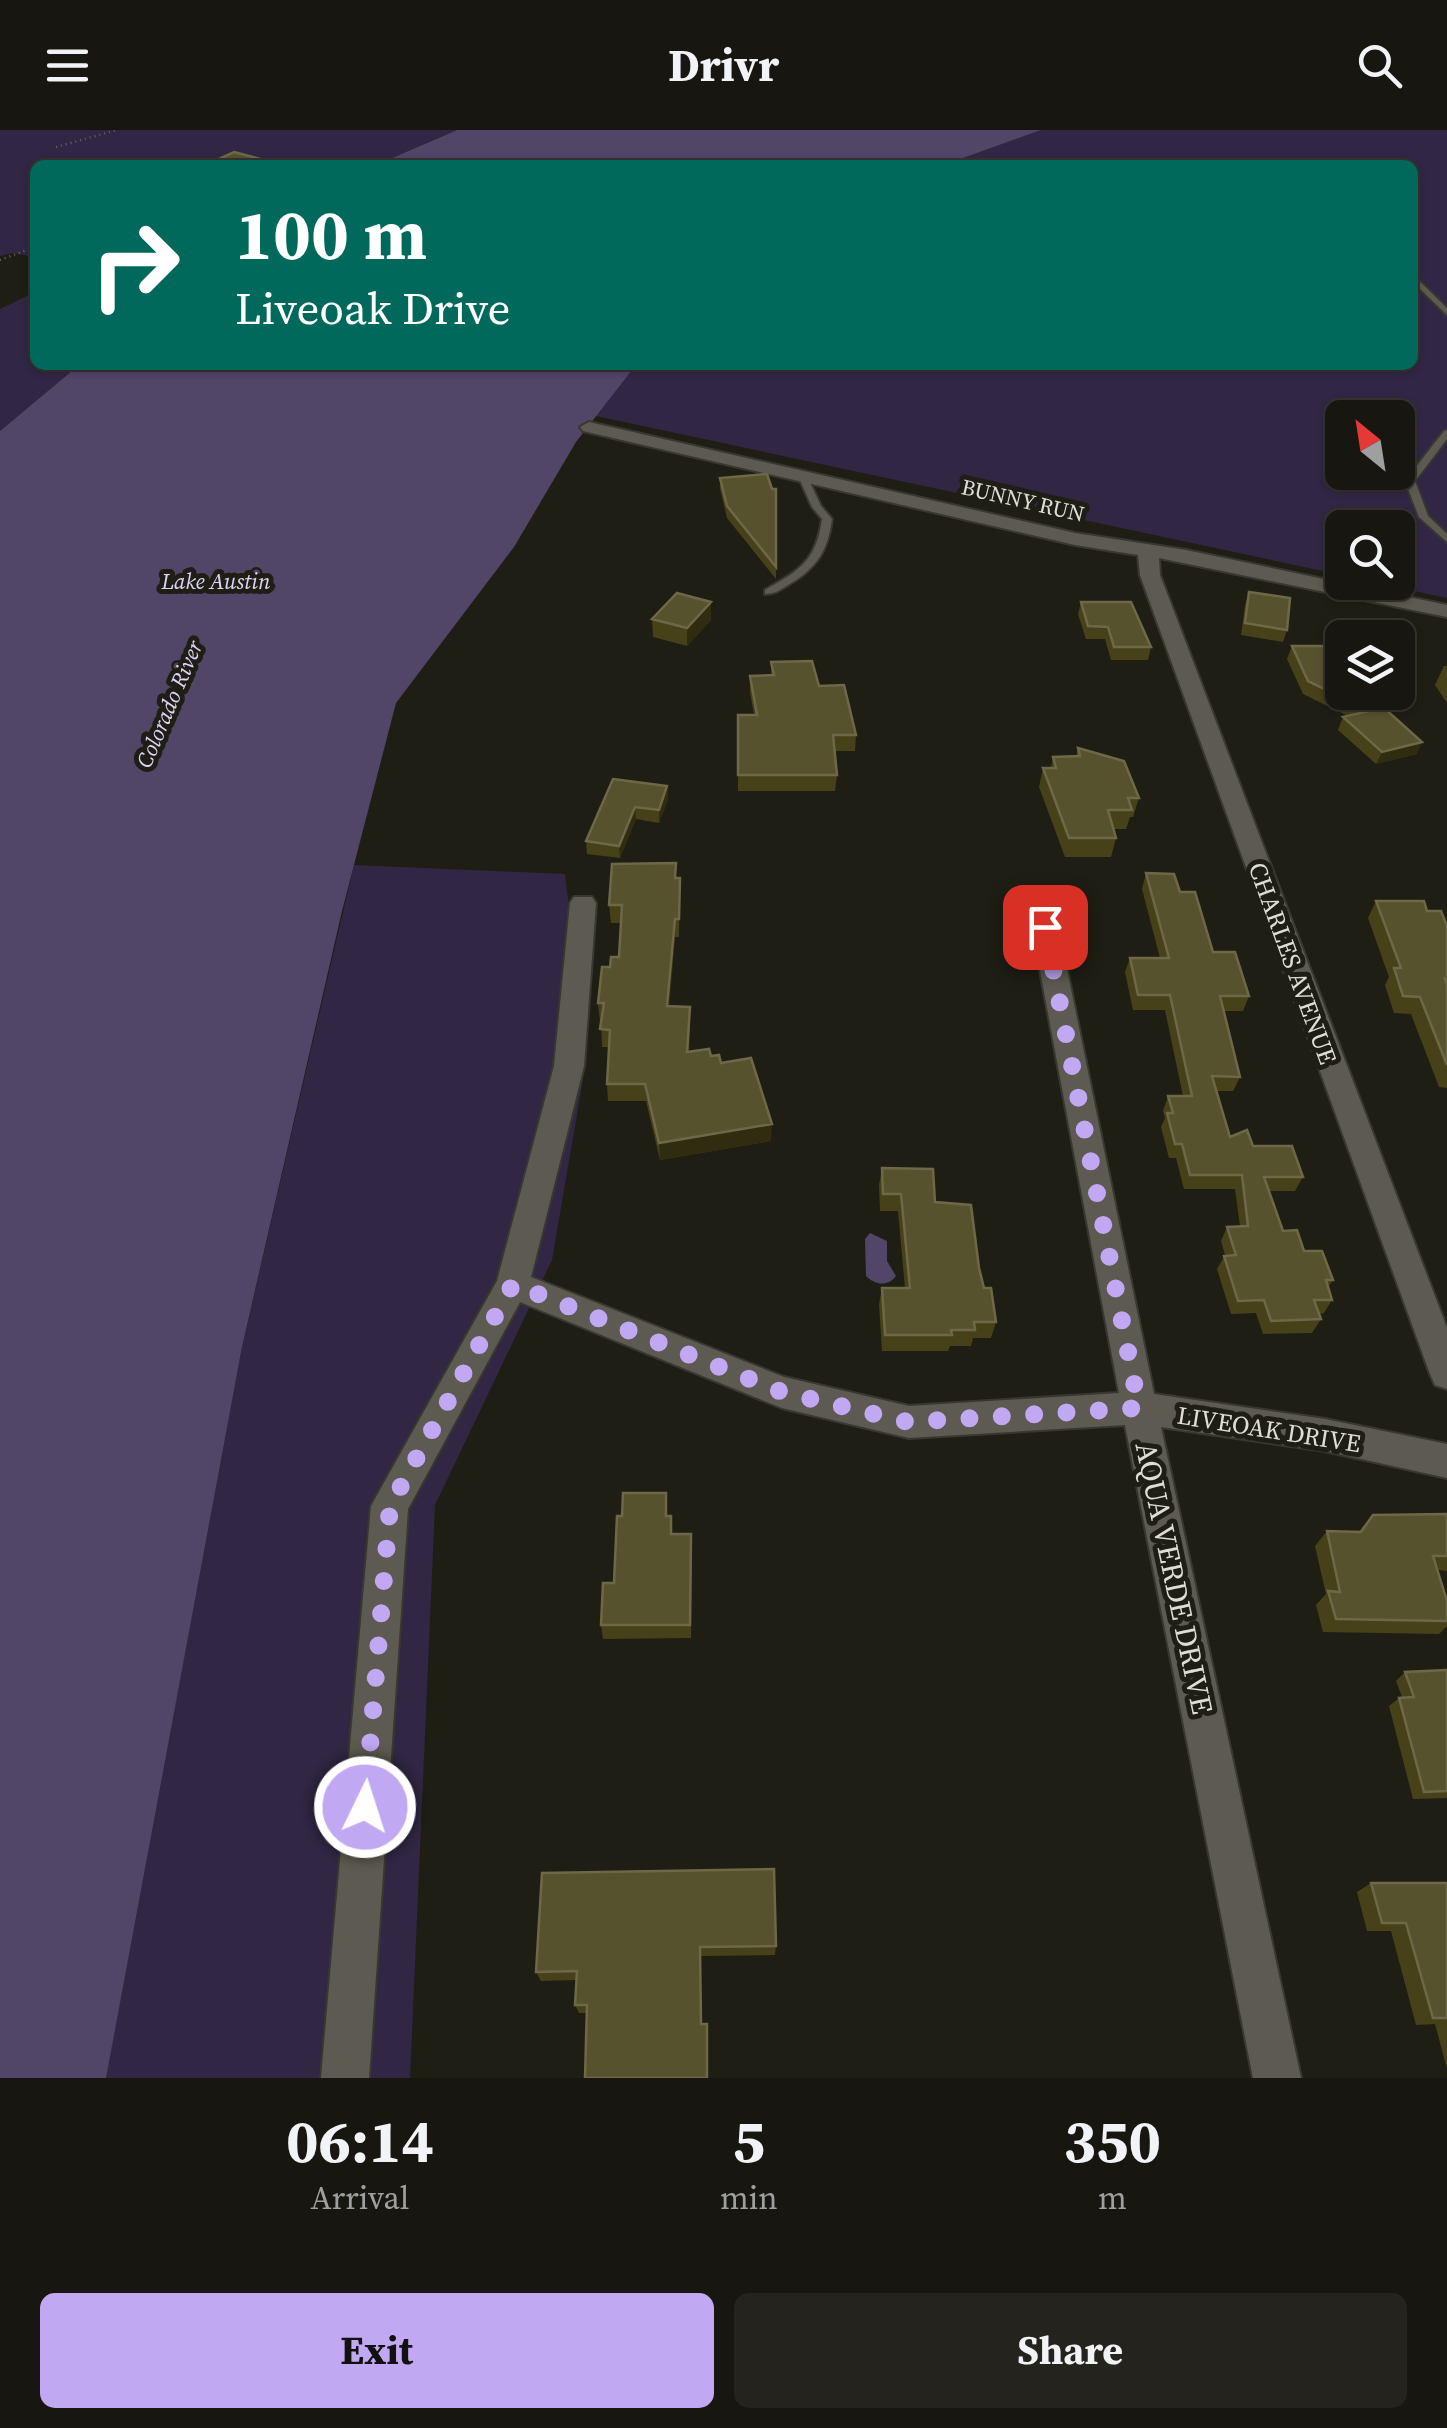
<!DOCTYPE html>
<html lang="en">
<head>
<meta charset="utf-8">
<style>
	body { margin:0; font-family:"Source Serif 4",serif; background:#24231e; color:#f1f3f6; height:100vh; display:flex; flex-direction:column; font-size:38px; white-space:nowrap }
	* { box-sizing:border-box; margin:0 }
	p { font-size:32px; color:#9e9f9f }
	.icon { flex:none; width:55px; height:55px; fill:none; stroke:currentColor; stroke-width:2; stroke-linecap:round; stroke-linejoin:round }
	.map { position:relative; height:1948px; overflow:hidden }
	.drawer { display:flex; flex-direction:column; background:#171610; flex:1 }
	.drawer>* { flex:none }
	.top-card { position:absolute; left:30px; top:30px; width:1388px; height:210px; border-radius:15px; box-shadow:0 2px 8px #0004,0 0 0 2px #363530; background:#00695c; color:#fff; overflow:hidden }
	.needle { width:65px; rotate:330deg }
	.controls { position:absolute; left:1325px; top:270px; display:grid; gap:20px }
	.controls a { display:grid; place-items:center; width:90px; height:90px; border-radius:15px; background:#171610; box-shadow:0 2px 8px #0004,0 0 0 2px #363530; font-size:50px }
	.pin { position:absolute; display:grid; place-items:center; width:85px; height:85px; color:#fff; margin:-42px; border-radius:20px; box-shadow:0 5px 15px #0006 }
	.me { position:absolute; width:110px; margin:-55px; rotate:4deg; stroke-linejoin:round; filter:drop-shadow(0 0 8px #0008) }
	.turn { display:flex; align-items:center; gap:35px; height:210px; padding:0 40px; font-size:45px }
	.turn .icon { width:130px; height:130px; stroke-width:2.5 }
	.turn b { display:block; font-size:70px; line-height:85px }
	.eta { display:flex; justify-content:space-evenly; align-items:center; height:170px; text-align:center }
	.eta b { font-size:60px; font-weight:700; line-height:70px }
	.action { display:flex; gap:20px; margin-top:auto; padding:20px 40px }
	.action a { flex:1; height:115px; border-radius:15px; background:#c1a8f3; color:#111; font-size:40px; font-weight:700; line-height:115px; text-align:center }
	.action a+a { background:#24231e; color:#f1f3f6 }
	header { display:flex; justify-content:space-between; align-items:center; height:130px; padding:0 40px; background:#171610; font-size:45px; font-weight:700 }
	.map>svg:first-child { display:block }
	.green { fill:#312744; fill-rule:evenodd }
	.water { fill:#514568 }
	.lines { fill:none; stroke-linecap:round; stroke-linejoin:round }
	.service-casing { stroke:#383731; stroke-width:4 }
	.minor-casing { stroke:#383731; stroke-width:4 }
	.path { stroke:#64635b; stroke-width:2.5; stroke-dasharray:1 4; stroke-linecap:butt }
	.service { fill:#5d5b51; fill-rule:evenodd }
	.minor { fill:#5d5b51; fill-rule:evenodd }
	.wall { fill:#464119 }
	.shaded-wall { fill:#302c0f }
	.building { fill:#57522e; stroke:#6c6848; stroke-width:2.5 }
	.route { stroke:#c1a8f3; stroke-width:18; stroke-dasharray:0 32.4 }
	.labels { text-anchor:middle; stroke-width:10; stroke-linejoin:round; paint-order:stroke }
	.far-street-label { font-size:22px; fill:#deded7; stroke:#1f1e15 }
	.far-water-label { font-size:22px; font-style:italic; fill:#e0d4fa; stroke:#1f1e15 }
	.street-label { font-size:25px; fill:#deded7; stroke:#1f1e15 }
	.near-street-label { font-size:30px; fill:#deded7; stroke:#1f1e15 }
</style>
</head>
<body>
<header><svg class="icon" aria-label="menu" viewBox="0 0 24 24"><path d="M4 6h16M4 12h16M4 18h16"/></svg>Drivr<svg class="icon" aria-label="search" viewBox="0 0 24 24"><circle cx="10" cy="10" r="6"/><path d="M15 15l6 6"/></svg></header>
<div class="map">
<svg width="1447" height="1948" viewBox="0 0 1447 1948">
	<rect width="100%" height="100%" fill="#1f1e15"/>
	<!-- green -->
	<path class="green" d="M0 0H457L376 35H35V127L13 123 0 126Z
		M1041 0H1447V468L1376 453 1398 452V398H1342V445L596 286 636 235H1412V35H944ZM1342 288H1398V342H1342Z
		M35 162V235H79L0 301V179Z
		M354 735 565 744 587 926 552 1130 435 1375 410 1948H105L242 1217Z"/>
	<!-- water -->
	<path class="water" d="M457 0H1041L944 35H376Z
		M79 235H636L576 312 514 417 396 573 342 781 242 1217 106 1948H0V301Z
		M870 1103 887 1111V1131L896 1146C888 1157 875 1155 866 1146L865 1109Z"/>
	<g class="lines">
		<defs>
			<path id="service" d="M1412 144 1447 178V185L1412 151Z
				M1447 300V309L1415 351 1428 386 1447 404V412L1419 387 1405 351 1444 301Z
				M800 344H806L821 376 832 389C828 421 816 439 788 455 780 460 775 464 765 464V460C800 440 816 431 822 389L812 377 798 346Z"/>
			<path id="minor" d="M589 292 1075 403 1186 420 1447 475V487L1159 428 1160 445 1447 1198V1259L1435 1255 1430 1244 1140 445 1138 425 1075 415 583 301 580 297Z
				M1040 762 1049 765 1053 771 1154 1264 1325 1289 1447 1314V1348L1325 1321 1161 1297 1301 1948H1253L1125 1295 909 1308 782 1278 520 1172 408 1379 369 1948H321L371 1376 497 1151 554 936 570 773 574 767H592L596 773 584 936 531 1147 784 1247 909 1276 1119 1263 1027 771 1031 765Z"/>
		</defs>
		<!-- service casing -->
		<use href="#service" class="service-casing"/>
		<!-- minor casing -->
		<use href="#minor" class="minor-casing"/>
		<!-- path -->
		<path class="path" d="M56 17 117 0
			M274 35 283 30
			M0 130 35 117"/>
		<!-- service -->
		<use href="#service" class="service"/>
		<!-- minor -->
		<use href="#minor" class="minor"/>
	</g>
	<!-- wall -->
	<path class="wall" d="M720 348 776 359V449L727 388 720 359Z
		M1249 462 1287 500 1283 512 1241 505 1245 475Z
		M711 472V490L687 516 653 507 652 489Z
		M1081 472 1151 517 1148 530H1111L1105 509H1086L1078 484Z
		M1292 516 1340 526 1374 580 1417 624 1376 634 1338 600 1343 587 1348 586 1303 564 1287 529Z
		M771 532 819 556 856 605 855 621H835L837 645 835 661H738V585H754L750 562V546L771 545Z
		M1444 536H1447V573L1435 555Z
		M1078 618 1139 668 1133 687H1130L1126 699H1113L1116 708 1111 727H1065L1039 657 1043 638H1051L1053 627 1076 626Z
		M613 649 667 656 668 669 659 693 636 689 620 728 587 724 586 711Z
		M1146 743 1180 762 1213 822 1249 866 1243 881H1223L1240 947 1233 961H1217L1230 1007 1253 1016 1303 1047 1295 1061H1269L1283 1101 1333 1150 1328 1157 1332 1170 1324 1183 1319 1184 1321 1189 1312 1203 1263 1204 1256 1183 1231 1184 1217 1139 1225 1125 1221 1111 1227 1097 1240 1096 1235 1059H1184L1176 1028H1169L1161 997 1165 988 1163 981 1168 966H1183L1165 880H1133L1125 842 1130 828H1160L1142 759Z
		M676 748H680L679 807H675L669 876 690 895 689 922 711 926 721 933 771 1011 660 1030 646 971H608L607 954 609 917H602L601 891H600L598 873 610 837 619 827 621 793H611L609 775Z
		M1376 771 1427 781 1447 796V958L1439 957 1411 884 1394 883 1385 855 1389 847 1368 788Z
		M882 1038 935 1072 979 1138 984 1158 996 1192 991 1208H973L971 1216H950L948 1221H882L879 1174 882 1158H905L898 1081H880L879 1055Z
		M1447 1384V1441L1438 1440 1447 1471V1496L1439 1504 1323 1502 1316 1475 1326 1464 1315 1416 1327 1401H1359L1373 1385Z
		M667 1386 672 1404 692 1418 691 1508 603 1509 601 1495 614 1453Z
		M1447 1540V1668L1413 1669 1389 1576 1399 1568 1402 1567 1396 1551 1405 1542Z
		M542 1743 776 1816 775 1825 701 1826 587 1883H579L575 1875 576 1850 541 1851 536 1842Z
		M1371 1753H1447V1939L1435 1894 1416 1895 1391 1801H1367L1357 1762Z"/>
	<!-- shaded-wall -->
	<path class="shaded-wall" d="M711 472V490L687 516V498Z
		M1422 612 1417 624 1376 634 1382 622Z
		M667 656 668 669 659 693V680Z
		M635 677 636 689 620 728 619 716Z
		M675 789V807L668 894 667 876Z
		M772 994 771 1011 660 1030 659 1013Z"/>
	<!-- building -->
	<path class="building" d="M234 22 283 35H206Z
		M767 344 772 359H776V437L727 376 720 348Z
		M1249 462 1290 468 1287 500 1245 493Z
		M677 463 711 472 687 498 652 489Z
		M1081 472H1131L1151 517H1114L1108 497 1088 496Z
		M1292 516H1335L1340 526H1342V562H1365L1374 580 1383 577 1422 612 1382 622 1343 587 1369 581 1308 551Z
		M812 531 819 556 844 555 856 605H833L837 645H738V585H757L750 546 774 545 771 532Z
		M1078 618 1124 631 1139 668H1128L1132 680H1108L1116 708H1069L1043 638H1056L1053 627 1080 626Z
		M613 649 667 656 659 680 635 677 619 716 586 711Z
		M676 733 675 748H680L679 789H675L667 876 690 877 687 922 709 919 711 926 719 925 721 933 751 928 772 994 659 1013 645 954H607L610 900 600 899 604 873H598L602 837H610L611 827H619L622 775H609L612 734Z
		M1146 743 1174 744 1180 762H1195L1213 822H1235L1249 866H1220L1240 947 1212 946 1230 1007 1247 1000 1253 1016H1292L1303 1047H1264L1283 1101 1297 1100 1304 1121H1322L1333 1150H1326L1332 1170H1314L1321 1189 1271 1191 1264 1170 1238 1171 1224 1126 1236 1125 1227 1097 1248 1096 1242 1045H1190L1182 1014H1175L1167 983H1173L1168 966H1192L1170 865H1138L1130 828H1169Z
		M1376 771H1424L1427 781H1441L1447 796V850L1445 849 1447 856V935L1420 867 1403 866 1394 838H1401Z
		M882 1038 933 1039 935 1072 971 1075 979 1138 984 1158H991L996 1192H974L975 1200H951L952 1205H885L882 1158H910L901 1064H883Z
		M623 1363H666V1386H671V1404H691L690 1495H601L603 1453H614L617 1386H622Z
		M1447 1384V1426H1433L1447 1471V1491L1336 1489 1328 1461 1340 1462 1327 1401 1361 1402 1373 1385Z
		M1447 1540V1661L1424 1662 1399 1568 1414 1567 1405 1542Z
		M774 1739 776 1816 700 1817 701 1894H707V1948H585L587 1875H575L577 1841 536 1842 542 1743Z
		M1371 1753H1447V1888H1433L1406 1793H1382Z"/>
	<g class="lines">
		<!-- route -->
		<path class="route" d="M365 1677 390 1376 513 1154 782 1262 908 1292 1139 1278 1045 797"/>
	</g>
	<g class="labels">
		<!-- far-street labels -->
		<g class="far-street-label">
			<text transform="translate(1023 370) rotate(13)" y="8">BUNNY RUN</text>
		</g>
		<!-- far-water labels -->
		<g class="far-water-label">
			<text x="216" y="459">Lake Austin</text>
			<text transform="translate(169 574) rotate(-67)" y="8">Colorado River</text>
		</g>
		<!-- street labels -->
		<g class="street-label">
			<text transform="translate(1293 833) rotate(70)" y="9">CHARLES AVENUE</text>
			<text transform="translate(1269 1299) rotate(9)" y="9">LIVEOAK DRIVE</text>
		</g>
		<!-- near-street labels -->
		<g class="near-street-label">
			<text transform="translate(1174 1448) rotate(78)" y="10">AQUA VERDE DRIVE</text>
		</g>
	</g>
</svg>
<div class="controls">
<a><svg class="needle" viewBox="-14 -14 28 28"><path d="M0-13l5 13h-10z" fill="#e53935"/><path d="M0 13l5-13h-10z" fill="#9e9f9f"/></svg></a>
<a><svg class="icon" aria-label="search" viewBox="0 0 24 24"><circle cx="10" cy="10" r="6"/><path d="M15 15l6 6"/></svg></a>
<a><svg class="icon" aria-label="layers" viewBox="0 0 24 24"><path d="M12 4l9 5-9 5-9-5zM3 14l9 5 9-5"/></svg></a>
</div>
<div class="pin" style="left:1045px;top:797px;background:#d93025"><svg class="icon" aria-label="arrive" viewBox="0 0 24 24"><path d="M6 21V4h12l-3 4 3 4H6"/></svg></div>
<svg class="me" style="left:365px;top:1677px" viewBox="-20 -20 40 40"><circle r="17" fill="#c1a8f3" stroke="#fff" stroke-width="3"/><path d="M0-11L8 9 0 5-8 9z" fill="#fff"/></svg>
<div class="top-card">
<div class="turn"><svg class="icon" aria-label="right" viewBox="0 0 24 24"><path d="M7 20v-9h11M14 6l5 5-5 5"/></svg><div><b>100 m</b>Liveoak Drive</div></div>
</div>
</div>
<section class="drawer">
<div class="eta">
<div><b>06:14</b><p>Arrival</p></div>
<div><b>5</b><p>min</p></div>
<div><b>350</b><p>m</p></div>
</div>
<div class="action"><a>Exit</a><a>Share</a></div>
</section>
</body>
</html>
